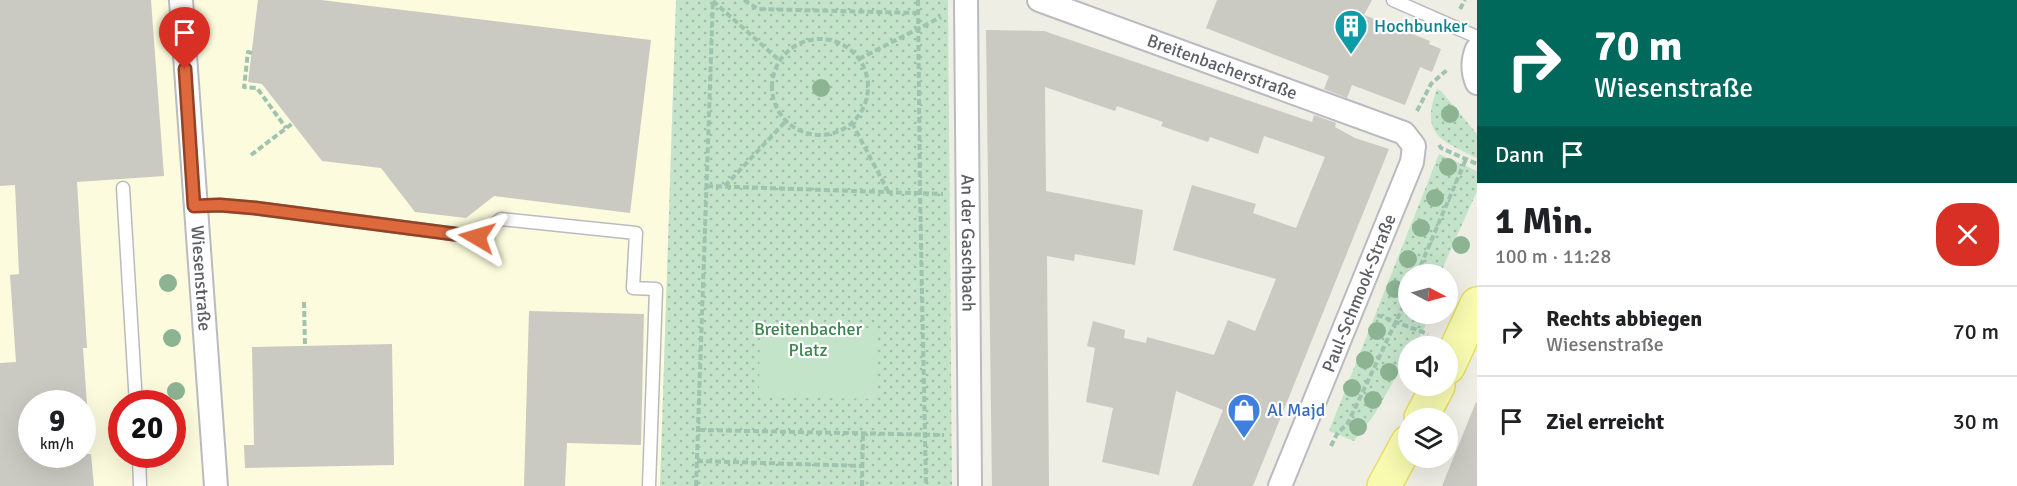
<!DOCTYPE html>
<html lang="de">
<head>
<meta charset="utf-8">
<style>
	body { margin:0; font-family:Signika,sans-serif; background:#f2f2f2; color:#202124; height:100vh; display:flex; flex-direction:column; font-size:22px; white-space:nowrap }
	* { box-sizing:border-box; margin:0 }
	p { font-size:20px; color:#757577 }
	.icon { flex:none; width:33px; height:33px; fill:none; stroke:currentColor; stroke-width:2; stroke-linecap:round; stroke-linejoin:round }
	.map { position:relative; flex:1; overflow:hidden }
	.sheet { display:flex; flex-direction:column; background:#fff; width:540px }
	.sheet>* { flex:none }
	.guide { background:#00695c; color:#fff; overflow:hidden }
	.needle { width:39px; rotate:96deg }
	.fabs { position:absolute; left:1398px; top:264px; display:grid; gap:12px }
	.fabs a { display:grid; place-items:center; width:60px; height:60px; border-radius:50%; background:#fff; box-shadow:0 6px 24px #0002; font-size:30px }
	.speed { position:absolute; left:18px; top:390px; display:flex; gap:12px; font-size:30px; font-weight:700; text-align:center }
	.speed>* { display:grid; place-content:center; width:78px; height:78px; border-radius:50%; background:#fff; box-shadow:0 6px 24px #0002; line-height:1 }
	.speed small { font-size:15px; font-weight:400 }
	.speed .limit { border:9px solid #d22; background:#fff; color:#111 }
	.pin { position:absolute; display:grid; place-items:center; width:51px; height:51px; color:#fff; margin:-62px -26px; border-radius:50% 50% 50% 0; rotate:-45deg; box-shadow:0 0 6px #0007 }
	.pin .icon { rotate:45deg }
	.me { position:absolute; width:66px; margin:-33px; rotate:277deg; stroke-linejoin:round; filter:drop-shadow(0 0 4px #0008) }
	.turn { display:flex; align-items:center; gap:21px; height:126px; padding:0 18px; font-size:27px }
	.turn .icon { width:78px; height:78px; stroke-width:2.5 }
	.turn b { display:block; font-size:42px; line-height:51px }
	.then { display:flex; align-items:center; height:57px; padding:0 18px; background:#0003; gap:12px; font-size:22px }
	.round { display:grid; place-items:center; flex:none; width:63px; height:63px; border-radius:24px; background:#f2f2f2 }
	.headline { display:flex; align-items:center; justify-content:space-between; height:102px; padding:0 18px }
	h1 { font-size:36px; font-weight:700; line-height:45px }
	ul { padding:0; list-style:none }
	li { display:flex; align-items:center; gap:18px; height:90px; padding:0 18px; border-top:2px solid #e0e0e0 }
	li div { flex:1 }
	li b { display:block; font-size:22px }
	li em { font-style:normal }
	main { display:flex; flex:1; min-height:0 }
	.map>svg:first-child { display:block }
	.commercial { fill:#fcfbdd; fill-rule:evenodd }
	.green { fill:url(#green-dots) }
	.pitch { fill:#c4e4ca }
	.building { fill:#cac9c2 }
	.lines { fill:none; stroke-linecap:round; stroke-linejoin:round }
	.lane-casing { stroke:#babbc0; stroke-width:15 }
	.street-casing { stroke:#babbc0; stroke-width:26 }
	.primary-casing { stroke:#e8dd65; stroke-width:36 }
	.path { stroke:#9ec4b0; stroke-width:4; stroke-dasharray:6 3; stroke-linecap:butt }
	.lane { stroke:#fff; stroke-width:12 }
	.street { stroke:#fff; stroke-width:22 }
	.primary { stroke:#f7faaf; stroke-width:33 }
	.tree { fill:#8cb492 }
	.route-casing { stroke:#904427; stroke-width:15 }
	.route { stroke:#de693c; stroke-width:10 }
	.labels { text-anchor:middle; stroke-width:4.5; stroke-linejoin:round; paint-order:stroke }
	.culture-label { font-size:18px; fill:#0d838f; stroke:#fff; text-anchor:start }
	.street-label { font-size:18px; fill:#5d5f65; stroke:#fff }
	.park-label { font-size:18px; fill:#3c854e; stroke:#fff }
	.shop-label { font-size:18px; fill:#366cbe; stroke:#fff; text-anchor:start }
</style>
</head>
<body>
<main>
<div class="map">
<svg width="1477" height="486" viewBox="0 0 1477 486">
	<defs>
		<pattern id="green-dots" width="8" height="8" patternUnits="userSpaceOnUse" patternTransform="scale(1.5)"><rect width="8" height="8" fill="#c4e4ca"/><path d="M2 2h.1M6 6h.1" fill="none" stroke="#a2bca8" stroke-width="1.8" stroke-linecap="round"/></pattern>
	</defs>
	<rect width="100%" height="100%" fill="#eeeee5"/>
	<!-- commercial -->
	<path class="commercial" d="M0 0H676L660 486H0ZM32 404H82V454H32ZM122 404H172V454H122Z"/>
	<!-- green -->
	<path class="green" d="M676 0H948L952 486H660Z
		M1437 89 1441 91 1477 134V158C1440 140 1420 134 1437 89Z
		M1439 154 1477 171V191L1440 274H1408V314H1423L1419 322 1426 325 1414 346H1408V356L1374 415 1354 441 1329 431Z"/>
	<!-- pitch -->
	<path class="pitch" d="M760 326 878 329 876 399 759 397Z"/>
	<!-- building -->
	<path class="building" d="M0 0H151L164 176 77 182 87 348H83L87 404H32V454H91L94 486H0V363L16 362 10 275 19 274 15 185 0 186Z
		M258 0H321L651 40 630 213 494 196 466 218 415 212 381 168 322 161 262 84 248 82Z
		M1217 0H1372L1364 15 1430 41 1429 44 1441 49 1432 72 1420 67 1405 105 1352 85 1347 98 1324 89 1329 76 1206 28Z
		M986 30 1044 31 1312 122 1314 115 1336 123 1335 127 1355 138 1389 149 1253 486H1192L1223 410 1176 391 1159 475 1102 462 1113 408 1086 402 1095 348 1087 346 1093 321 1125 330 1124 338 1146 343 1147 337 1214 355 1228 320 1255 331 1276 279 1173 250 1192 185 1256 204 1253 213 1296 228 1325 157 1264 136 1258 154 1210 137 1208 142 1161 126 1163 122 1117 106 1115 111 1045 87 1046 191 1143 210 1135 265 1075 254 1074 261 1047 256 1049 486H992Z
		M529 311 644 314 641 445 567 443 565 486H524Z
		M392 344 394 465 245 468 244 445H254L252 347Z
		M1477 403V486H1442L1476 402Z"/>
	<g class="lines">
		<defs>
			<path id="lane" d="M1393 0 1477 37
				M123 188 136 404
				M194 206 220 205 255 208 477 237 501 219 636 233 633 288 656 289 649 486
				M139 454 140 486"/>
			<g id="street">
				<path id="s1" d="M181 0 216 486"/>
				<path id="s2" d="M966 0 970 486"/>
				<path id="s3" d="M1039 0 1404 133 1414 146 1412 162 1280 486"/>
				<path d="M1477 49C1472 61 1472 71 1477 83"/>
			</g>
			<path id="primary" d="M1448 367 1477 304
				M1421 418 1438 386
				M1384 486 1408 442"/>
		</defs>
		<!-- lane casing -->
		<use href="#lane" class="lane-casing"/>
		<!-- street casing -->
		<use href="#street" class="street-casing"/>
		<!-- primary casing -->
		<use href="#primary" class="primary-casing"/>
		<!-- path -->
		<path class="path" d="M744 0 758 9 918 13
			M918 0 920 194 926 486
			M713 1 780 61
			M1460 9 1465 0
			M772 87a48 48 0 1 1 96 0a48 48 0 1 1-96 0Z
			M252 53 248 52 244 87 257 88 286 128
			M859 59 941 17
			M1417 111 1431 84 1448 69
			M852 123 889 193
			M1439 145 1441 148 1477 164
			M251 155 293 123
			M707 186 943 194
			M725 186 786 121
			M1417 274 1466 159
			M304 302 305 346
			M1377 315 1428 334
			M699 430 944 435
			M1331 446 1337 434 1348 423 1408 296
			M697 461 862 466
			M696 486 713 0
			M862 486 863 433"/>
		<!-- lane -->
		<use href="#lane" class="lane"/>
		<!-- street -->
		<use href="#street" class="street"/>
		<!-- primary -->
		<use href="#primary" class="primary"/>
	</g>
	<!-- trees -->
	<g class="tree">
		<circle cx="821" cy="88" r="9"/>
		<circle cx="1450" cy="114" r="9"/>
		<circle cx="1448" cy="167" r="9"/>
		<circle cx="1435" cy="198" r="9"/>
		<circle cx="1421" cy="228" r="9"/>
		<circle cx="1461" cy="245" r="9"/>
		<circle cx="1408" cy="259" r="9"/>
		<circle cx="168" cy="283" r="9"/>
		<circle cx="1395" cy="289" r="9"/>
		<circle cx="1377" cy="331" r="9"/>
		<circle cx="172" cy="338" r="9"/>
		<circle cx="1365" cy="360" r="9"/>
		<circle cx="1389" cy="372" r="9"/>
		<circle cx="1352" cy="388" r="9"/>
		<circle cx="176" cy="391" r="9"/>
		<circle cx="1373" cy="400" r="9"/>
		<circle cx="1358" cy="427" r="9"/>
	</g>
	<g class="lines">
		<defs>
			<path id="route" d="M185 69 194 206 220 205 255 208 477 237"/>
		</defs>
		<!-- route casing -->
		<use href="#route" class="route-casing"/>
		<!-- route -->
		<use href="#route" class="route"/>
	</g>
	<!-- icons -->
	<defs>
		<symbol id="building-pin" viewBox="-11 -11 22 30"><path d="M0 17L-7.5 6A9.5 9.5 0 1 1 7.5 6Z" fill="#0f9aa8" stroke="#fff"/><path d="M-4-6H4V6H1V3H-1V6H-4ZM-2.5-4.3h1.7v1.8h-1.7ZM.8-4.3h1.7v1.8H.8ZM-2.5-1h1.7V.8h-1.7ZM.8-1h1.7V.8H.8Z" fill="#fff"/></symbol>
		<symbol id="shop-pin" viewBox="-11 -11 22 30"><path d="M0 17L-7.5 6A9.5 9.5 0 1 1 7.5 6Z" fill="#3f7fe0" stroke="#fff"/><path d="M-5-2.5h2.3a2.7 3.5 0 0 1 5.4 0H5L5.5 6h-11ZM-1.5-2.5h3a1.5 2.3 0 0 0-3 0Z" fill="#fff"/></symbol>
	</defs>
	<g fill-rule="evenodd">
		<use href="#building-pin" x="1332" y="7" width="38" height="52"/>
		<use href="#shop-pin" x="1225" y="391" width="38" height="52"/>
	</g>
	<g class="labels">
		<!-- culture labels -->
		<g class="culture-label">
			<text x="1374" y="32">Hochbunker</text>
		</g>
		<!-- street labels -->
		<g class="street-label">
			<text dy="6" stroke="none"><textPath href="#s3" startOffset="195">Breitenbacherstraße</textPath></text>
			<text dy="6" stroke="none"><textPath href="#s2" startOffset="243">An der Gaschbach</textPath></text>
			<text dy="6" stroke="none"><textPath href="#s1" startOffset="279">Wiesenstraße</textPath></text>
			<text transform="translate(1359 293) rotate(-68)" y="6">Paul-Schmook-Straße</text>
		</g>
		<!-- park labels -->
		<g class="park-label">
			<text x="808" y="335">Breitenbacher<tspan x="808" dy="21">Platz</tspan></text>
		</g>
		<!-- shop labels -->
		<g class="shop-label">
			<text x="1267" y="416">Al Majd</text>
		</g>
	</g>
</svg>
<div class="fabs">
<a><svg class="needle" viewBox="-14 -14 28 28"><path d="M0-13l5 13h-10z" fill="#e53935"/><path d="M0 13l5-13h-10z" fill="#757577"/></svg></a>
<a><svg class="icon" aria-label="sound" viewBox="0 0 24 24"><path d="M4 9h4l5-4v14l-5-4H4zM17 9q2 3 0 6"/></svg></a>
<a><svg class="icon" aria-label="layers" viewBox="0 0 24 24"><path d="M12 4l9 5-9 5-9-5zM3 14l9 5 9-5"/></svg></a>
</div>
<div class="speed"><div>9<small>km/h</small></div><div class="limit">20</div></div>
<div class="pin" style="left:185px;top:69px;background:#d93025"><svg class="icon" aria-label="arrive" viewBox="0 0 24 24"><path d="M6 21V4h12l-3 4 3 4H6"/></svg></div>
<svg class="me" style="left:477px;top:237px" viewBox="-20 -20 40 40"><path d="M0-17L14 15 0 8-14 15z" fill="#de693c" stroke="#fff" stroke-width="4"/></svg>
</div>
<section class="sheet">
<div class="guide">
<div class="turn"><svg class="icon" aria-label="right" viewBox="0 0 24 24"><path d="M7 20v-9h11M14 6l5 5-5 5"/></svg><div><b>70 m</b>Wiesenstraße</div></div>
<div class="then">Dann<svg class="icon" aria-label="arrive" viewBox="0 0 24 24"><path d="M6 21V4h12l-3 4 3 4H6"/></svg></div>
</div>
<div class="headline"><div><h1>1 Min.</h1><p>100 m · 11:28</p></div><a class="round" style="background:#d93025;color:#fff"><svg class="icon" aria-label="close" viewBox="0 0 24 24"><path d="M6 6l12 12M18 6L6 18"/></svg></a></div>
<ul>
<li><svg class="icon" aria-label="right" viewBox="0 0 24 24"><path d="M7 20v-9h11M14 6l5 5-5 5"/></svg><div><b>Rechts abbiegen</b><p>Wiesenstraße</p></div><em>70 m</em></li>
<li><svg class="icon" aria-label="arrive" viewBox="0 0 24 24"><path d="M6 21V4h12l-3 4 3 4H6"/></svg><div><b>Ziel erreicht</b></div><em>30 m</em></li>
</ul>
</section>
</main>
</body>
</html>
